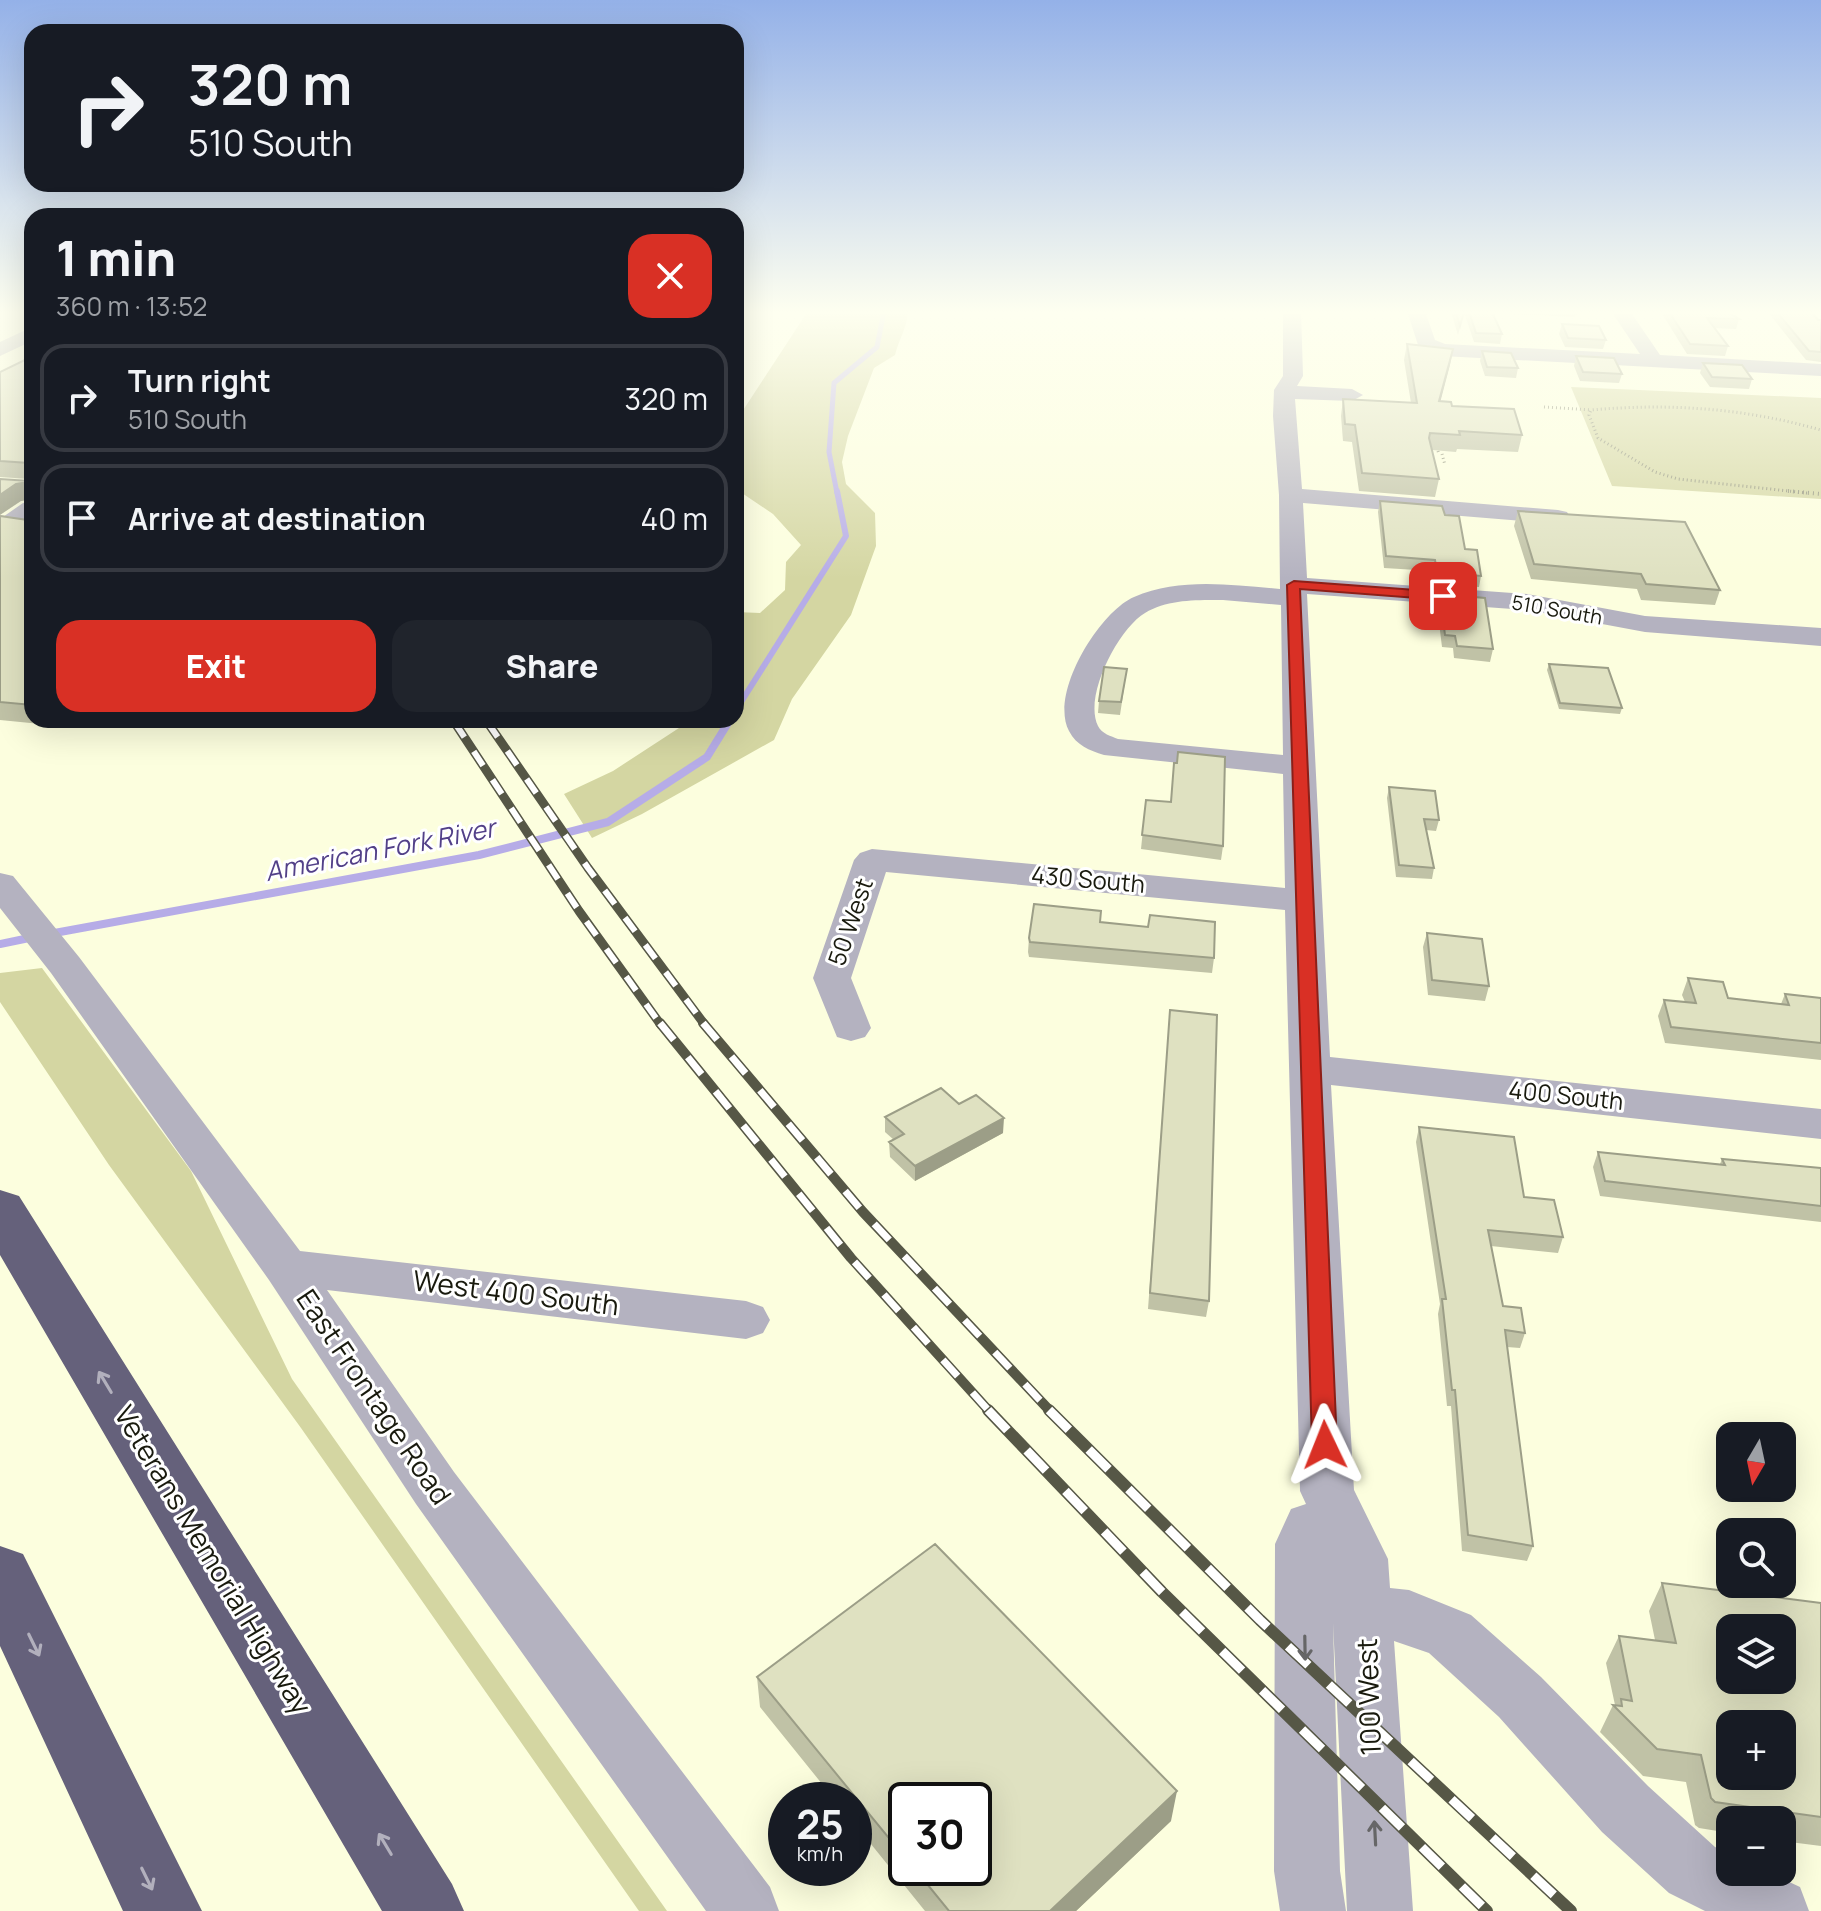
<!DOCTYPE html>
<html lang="en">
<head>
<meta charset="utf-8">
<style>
	body { margin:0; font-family:Manrope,sans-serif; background:#20242c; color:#f1f3f6; height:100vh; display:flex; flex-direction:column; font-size:30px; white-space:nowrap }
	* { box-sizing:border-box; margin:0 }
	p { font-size:26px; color:#9ea1a6 }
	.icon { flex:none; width:44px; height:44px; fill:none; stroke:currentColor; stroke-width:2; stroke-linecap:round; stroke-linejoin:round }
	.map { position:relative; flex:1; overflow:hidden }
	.side { position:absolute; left:24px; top:208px; width:720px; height:520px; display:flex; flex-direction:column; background:#171b24; border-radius:24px; box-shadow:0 8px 32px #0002 }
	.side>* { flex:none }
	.hud { position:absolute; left:24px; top:24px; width:720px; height:168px; border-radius:24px; box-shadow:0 8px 32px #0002; background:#171b24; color:#f1f3f6; overflow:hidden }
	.needle { width:52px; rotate:189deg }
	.controls { position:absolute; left:1716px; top:1422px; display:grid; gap:16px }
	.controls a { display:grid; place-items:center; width:80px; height:80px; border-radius:16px; background:#171b24; box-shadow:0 8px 32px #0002; font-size:40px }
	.speed { position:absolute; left:768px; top:1782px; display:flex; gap:16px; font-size:40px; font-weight:700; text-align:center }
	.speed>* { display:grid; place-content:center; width:104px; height:104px; border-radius:50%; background:#171b24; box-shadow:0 8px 32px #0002; line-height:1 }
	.speed small { font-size:20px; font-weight:400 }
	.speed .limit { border:4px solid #111; border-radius:12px; background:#fff; color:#111 }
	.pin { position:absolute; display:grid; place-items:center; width:68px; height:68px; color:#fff; margin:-34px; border-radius:16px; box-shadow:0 4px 12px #0006 }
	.me { position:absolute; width:88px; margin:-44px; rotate:358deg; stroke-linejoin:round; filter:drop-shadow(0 0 6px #0008) }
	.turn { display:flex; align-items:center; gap:28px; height:168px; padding:0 32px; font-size:36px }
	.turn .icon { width:104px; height:104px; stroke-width:2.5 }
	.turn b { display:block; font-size:56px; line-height:68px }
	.round { display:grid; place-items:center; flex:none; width:84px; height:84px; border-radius:24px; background:#20242c }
	.head { display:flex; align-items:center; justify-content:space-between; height:136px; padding:0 32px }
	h1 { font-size:48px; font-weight:800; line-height:60px }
	.cta { display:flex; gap:16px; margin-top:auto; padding:16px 32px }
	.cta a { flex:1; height:92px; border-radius:24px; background:#d93025; color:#fff; font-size:32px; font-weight:800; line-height:92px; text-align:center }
	.cta a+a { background:#20242c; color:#f1f3f6 }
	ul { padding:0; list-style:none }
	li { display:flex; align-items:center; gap:24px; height:108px; margin:0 16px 12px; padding:0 16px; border:4px solid #363941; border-radius:24px }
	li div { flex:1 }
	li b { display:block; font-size:30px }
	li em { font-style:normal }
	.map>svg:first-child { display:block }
	.green { fill:#d4d6a2 }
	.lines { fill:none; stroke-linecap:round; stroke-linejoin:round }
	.stream-far2 { stroke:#b6ace7; stroke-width:5 }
	.stream-far1 { stroke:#b6ace7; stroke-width:6 }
	.stream { stroke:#b6ace7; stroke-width:8 }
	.path-far1 { stroke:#8c8d77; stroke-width:3; stroke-dasharray:1 3; stroke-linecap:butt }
	.path { stroke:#8c8d77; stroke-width:4; stroke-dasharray:1 4; stroke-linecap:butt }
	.minor { fill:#b4b2c0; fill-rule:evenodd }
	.highway { fill:#65617b; fill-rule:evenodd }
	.rail-far3-casing { stroke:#565746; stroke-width:6 }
	.rail-far2-casing { stroke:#565746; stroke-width:9 }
	.rail-far1-casing { stroke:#565746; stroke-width:10 }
	.rail-casing { stroke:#565746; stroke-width:12 }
	.rail-far3 { stroke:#fff; stroke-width:4; stroke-dasharray:13; stroke-linecap:butt }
	.rail-far2 { stroke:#fff; stroke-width:6; stroke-dasharray:17; stroke-linecap:butt }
	.rail-far1 { stroke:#fff; stroke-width:7; stroke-dasharray:22; stroke-linecap:butt }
	.rail { stroke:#fff; stroke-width:9; stroke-dasharray:28; stroke-linecap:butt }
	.wall { fill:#c0c2a6; fill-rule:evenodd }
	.shaded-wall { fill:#9c9e87 }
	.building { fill:#dfe1c1; stroke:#9c9e87; stroke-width:2; fill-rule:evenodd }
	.oneway { stroke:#b2b0bd }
	.oneway2 { stroke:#666667 }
	.route { fill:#d93025; stroke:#8d1f18; stroke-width:2 }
	.labels { text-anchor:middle; stroke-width:6; stroke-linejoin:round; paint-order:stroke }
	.far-street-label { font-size:20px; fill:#191a0e; stroke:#fff }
	.street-label { font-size:24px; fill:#191a0e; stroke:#fff }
	.water-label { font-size:26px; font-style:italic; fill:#524088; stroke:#fff }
	.near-street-label { font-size:28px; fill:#191a0e; stroke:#fff }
</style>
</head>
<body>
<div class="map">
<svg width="1821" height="1911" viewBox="0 0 1821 1911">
	<rect width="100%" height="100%" fill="#fcfede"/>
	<!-- green -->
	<path class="green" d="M808 311H908C907 328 899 339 895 355L874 368 848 436 842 462 846 484 875 513 876 546 851 615 792 699 774 740 642 814 592 838 564 794 613 771 679 728V720H736V612L760 613 785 590 786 562 801 545 773 514 736 489V421Z
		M1571 387 1821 398V499L1612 486Z
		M42 968 191 1171 292 1379 667 1911H639L301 1428 109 1165 0 1002V973Z"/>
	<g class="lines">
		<!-- stream-far2 -->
		<path class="stream-far2" d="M837 493 829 452 834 383 877 347 884 311"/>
		<!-- stream-far1 -->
		<path class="stream-far1" d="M736 710 846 536 837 491
			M727 725 730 720"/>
		<!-- stream -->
		<path class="stream" d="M49 934 479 855 608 822 707 757 728 723
			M0 944 34 937"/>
		<!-- path-far1 -->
		<path class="path-far1" d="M1544 407 1591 410
			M1438 451 1439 454
			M1442 454 1445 465
			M1807 493 1678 479 1655 472 1598 438 1589 415 1591 410C1670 403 1744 408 1821 430"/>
		<!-- path -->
		<path class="path" d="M1788 491 1821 494"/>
		<!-- minor -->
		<path class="minor" d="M1283 311H1301L1303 376 1297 386 1352 389 1363 395 1352 401 1295 399 1302 489 1558 510 1567 512 1570 517 1567 522 1558 524 1303 503 1307 578 1527 594 1645 616 1821 628V646L1645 632 1527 610 1307 594 1330 1057 1821 1109V1139L1331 1085 1354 1490 1388 1559 1390 1588 1409 1590 1471 1615 1541 1677 1648 1786 1715 1847 1730 1854V1872H1768L1800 1887 1809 1911H1705L1669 1893 1602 1832 1499 1717 1429 1653 1394 1641 1413 1911H1347L1333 1623 1340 1871 1346 1911H1280L1274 1871 1275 1544 1291 1509 1306 1504 1300 1491 1285 910 886 872 851 978 871 1028 865 1037 851 1041 837 1037 813 978 854 860 860 853 872 849 1285 888 1283 774 1104 755C1089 750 1077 746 1069 731 1049 694 1099 612 1134 597 1180 577 1232 585 1280 589L1279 495 1273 416 1274 390 1283 376ZM1223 600 1281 605 1283 755 1118 739C1111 736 1102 734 1098 726 1083 696 1119 628 1145 613 1168 599 1197 600 1223 600Z
			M1407 311H1425L1435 340 1445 344 1640 354 1611 311H1630L1660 355 1821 364V376L1442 356 1419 348Z
			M32 327V341L0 356V342Z
			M32 501V534L0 529V519L23 503Z
			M0 873 13 876 79 957 300 1251 746 1301 763 1307 770 1320 763 1333 746 1339 327 1290 454 1472 770 1887 779 1911H706L416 1504 269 1280 51 973 0 908Z"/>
		<!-- highway -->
		<path class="highway" d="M0 1190 19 1196 452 1884 464 1911H382L0 1255Z
			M0 1546 23 1554 202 1911H123L0 1646Z"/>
		<defs>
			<path id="rail-far3" d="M453 720 456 725
				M486 720 489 725"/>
			<path id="rail-far2" d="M455 723 579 911 661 1025
				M488 723 588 868 705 1025"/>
			<path id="rail-far1" d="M660 1023 851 1258 990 1412
				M703 1023 863 1212 1051 1412"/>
			<path id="rail" d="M988 1410 1162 1592 1487 1911
				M1049 1410 1260 1620 1571 1911"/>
		</defs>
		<!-- rail-far3 casing -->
		<use href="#rail-far3" class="rail-far3-casing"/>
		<!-- rail-far2 casing -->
		<use href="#rail-far2" class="rail-far2-casing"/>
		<!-- rail-far1 casing -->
		<use href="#rail-far1" class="rail-far1-casing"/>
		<!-- rail casing -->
		<use href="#rail" class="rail-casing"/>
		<!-- rail-far3 -->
		<use href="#rail-far3" class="rail-far3"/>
		<!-- rail-far2 -->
		<use href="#rail-far2" class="rail-far2"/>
		<!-- rail-far1 -->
		<use href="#rail-far1" class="rail-far1"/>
		<!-- rail -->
		<use href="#rail" class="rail"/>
	</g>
	<!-- wall -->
	<path class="wall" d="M1451 312H1464L1458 335Z
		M1464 312H1577L1575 317 1492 313 1502 334 1500 344 1474 342Z
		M1661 312H1728L1739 319 1736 329 1714 328 1728 346 1725 356 1687 354Z
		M1768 312H1811L1818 320H1821V362L1806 360Z
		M1562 324 1606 340 1603 349 1565 347 1559 334Z
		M1407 344 1453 349 1440 401 1522 435 1518 452 1457 449 1456 452 1432 450 1439 479 1435 497 1359 491 1352 442 1343 441 1341 416 1343 399 1411 403 1404 360Z
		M32 350V720H78L71 727 0 720V515L28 520 29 499 21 501 29 479 0 477V372L29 358Z
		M1482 351 1518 368 1516 378 1485 376 1480 361Z
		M1576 356 1622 374 1619 383 1580 381 1574 366Z
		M1703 363 1752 379 1749 389 1710 387 1700 373Z
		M1380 501 1445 515 1481 576 1479 587 1435 584 1433 571 1384 568 1378 512Z
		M1518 511 1720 590 1715 605 1641 600 1637 589 1531 579 1514 526Z
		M1440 594 1493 649 1490 662 1454 658 1453 648 1442 647 1437 606Z
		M1549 664 1622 708 1620 714 1559 709 1547 670Z
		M1125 682 1120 715 1098 713 1099 701Z
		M1389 787 1439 820 1436 831 1426 830 1434 868 1432 879 1396 877 1387 798Z
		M1146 800 1170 802 1223 846 1221 860 1141 849Z
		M1100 922 1214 958 1212 973 1029 957 1028 952 1029 938Z
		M1427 933 1489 986 1485 1001 1428 995 1423 947Z
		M1688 978 1728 998 1781 1004 1785 994 1821 998V1060L1665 1043 1658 1016 1664 1000 1685 1002 1682 995Z
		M1170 1010 1209 1301 1206 1317 1148 1309Z
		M959 1104 1003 1133 915 1181 890 1157 889 1142 894 1140 885 1132V1117Z
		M1419 1127 1524 1197 1563 1237 1558 1253 1491 1246 1503 1306 1525 1333 1520 1348 1507 1347 1533 1546 1527 1561 1462 1551 1451 1406H1447L1438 1314 1440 1304 1416 1142Z
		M1598 1152 1720 1164 1722 1159 1821 1168V1222L1600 1196 1593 1167Z
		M1662 1583 1821 1603V1846L1782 1841V1820H1730V1833L1699 1828 1695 1825 1686 1782 1643 1776 1600 1732 1613 1705H1615L1606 1663 1619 1636 1655 1640 1649 1611Z
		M757 1677 1171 1821 1076 1911H925L854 1823V1800H835L760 1707ZM906 1800 974 1868H906Z"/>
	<!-- shaded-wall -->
	<path class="shaded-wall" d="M1453 349 1450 365 1436 418 1439 401Z
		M29 482 32 499 21 501 0 515V495L16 484Z
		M69 720H78L71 727Z
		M1004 1118 1003 1133 915 1181V1166Z
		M1177 1791 1171 1821 1076 1911H1050Z"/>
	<!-- building -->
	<path class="building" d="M1456 312H1464L1460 326Z
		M1469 312H1492L1502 334 1476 333Z
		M1669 312H1728L1739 319 1707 318 1728 346 1690 344Z
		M1777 312H1811L1818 320H1821V352L1809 351Z
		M1562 324 1599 326 1606 340 1568 338Z
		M1407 344 1453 349 1439 401 1451 402 1452 406 1514 409 1522 435 1459 431 1460 435 1430 433 1429 438 1439 479 1362 473 1355 425 1345 424 1343 399 1417 403Z
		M32 350V705L0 702V516L28 520 29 482 16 484 0 495V479L29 481V463L0 461V372L29 358 31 351Z
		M1482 351 1511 353 1518 368 1487 367Z
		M1576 356 1614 358 1622 374 1583 372Z
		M1703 363 1742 365 1752 379 1712 377Z
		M1380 501 1442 506 1445 515 1459 516 1465 549 1477 550 1481 576 1437 572 1435 560 1386 556Z
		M1518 511 1685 522 1720 590 1646 584 1641 574 1534 564Z
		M1440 594 1485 598 1493 649 1457 646 1455 636 1445 635Z
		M1549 664 1608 668 1622 708 1560 703Z
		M1104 667 1127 669 1121 702 1099 701Z
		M1178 752 1225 757 1223 846 1142 835 1146 800 1171 802 1174 763H1177Z
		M1389 787 1435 791 1439 820 1424 819 1434 868 1399 865Z
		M1034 904 1101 911 1100 922 1148 927 1150 915 1215 922 1214 958 1030 942 1029 938Z
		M1427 933 1482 939 1489 986 1432 980Z
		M1688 978 1723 982 1728 998 1789 1005 1785 994 1821 998V1043L1671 1027 1664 1000 1696 1003Z
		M1170 1010 1217 1015 1209 1301 1150 1293Z
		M941 1088 959 1104 976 1095 1004 1118 915 1166 889 1142 904 1134 885 1117Z
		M1419 1127 1514 1137 1524 1197 1554 1200 1563 1237 1488 1230 1503 1306 1521 1308 1525 1333 1505 1330 1533 1546 1468 1535 1455 1390H1452L1442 1299H1446Z
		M1598 1152 1725 1165 1722 1159 1821 1168V1206L1605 1181Z
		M935 1544 1177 1791 1050 1911H949L914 1868H974V1800H906V1859L757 1677Z
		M1662 1583 1821 1603V1817L1715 1802 1711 1798 1701 1755 1657 1749 1613 1705 1622 1706 1621 1699 1632 1701 1619 1636 1676 1643ZM1730 1628H1782V1680H1730ZM1730 1724H1782V1776H1730Z"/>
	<!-- one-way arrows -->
	<defs><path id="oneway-shaft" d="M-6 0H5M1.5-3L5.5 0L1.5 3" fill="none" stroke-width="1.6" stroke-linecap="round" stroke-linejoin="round" transform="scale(2)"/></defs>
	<g class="oneway">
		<use href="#oneway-shaft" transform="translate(105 1382) rotate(-121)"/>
		<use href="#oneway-shaft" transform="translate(34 1645) rotate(64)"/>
		<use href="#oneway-shaft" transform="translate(385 1844) rotate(-121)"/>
		<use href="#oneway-shaft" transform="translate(147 1879) rotate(64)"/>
	</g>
	<g class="oneway2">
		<use href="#oneway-shaft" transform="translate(1305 1648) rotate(89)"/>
		<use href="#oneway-shaft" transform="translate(1375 1833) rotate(-93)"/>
	</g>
	<!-- sky -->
	<linearGradient id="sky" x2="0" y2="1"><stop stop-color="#94b1e8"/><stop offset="0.54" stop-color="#fefff0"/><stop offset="1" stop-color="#fefff0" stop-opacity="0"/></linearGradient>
	<rect width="1821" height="579" fill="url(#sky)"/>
	<!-- route -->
	<path class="route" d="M1294 581 1443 592 1450 596 1443 600 1300 589 1337 1445 1334 1452 1325 1455 1316 1452 1312 1445 1287 585Z"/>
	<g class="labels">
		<!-- far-street labels -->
		<g class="far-street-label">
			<text transform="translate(1557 610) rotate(10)" y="7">510 South</text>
		</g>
		<!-- street labels -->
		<g class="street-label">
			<text transform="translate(1088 880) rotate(5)" y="8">430 South</text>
			<text transform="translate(851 922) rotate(-71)" y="8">50 West</text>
			<text transform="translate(1566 1096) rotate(6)" y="8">400 South</text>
		</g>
		<!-- water labels -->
		<g class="water-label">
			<text transform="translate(380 850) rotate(-11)" y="9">American Fork River</text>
		</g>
		<!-- near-street labels -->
		<g class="near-street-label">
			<text transform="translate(516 1293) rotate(7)" y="10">West 400 South</text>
			<text transform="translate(374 1397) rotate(56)" y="10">East Frontage Road</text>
			<text transform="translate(213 1560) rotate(59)" y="10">Veterans Memorial Highway</text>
			<text transform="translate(1369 1697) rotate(-92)" y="10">100 West</text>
		</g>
	</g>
</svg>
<div class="controls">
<a><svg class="needle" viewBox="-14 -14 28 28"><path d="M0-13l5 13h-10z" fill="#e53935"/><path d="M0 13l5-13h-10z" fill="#9ea1a6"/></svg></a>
<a><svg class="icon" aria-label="search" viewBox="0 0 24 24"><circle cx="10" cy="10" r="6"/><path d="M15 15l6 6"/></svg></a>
<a><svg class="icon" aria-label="layers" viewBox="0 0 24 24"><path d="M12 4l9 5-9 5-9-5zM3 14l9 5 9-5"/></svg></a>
<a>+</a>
<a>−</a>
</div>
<div class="speed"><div>25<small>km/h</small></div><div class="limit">30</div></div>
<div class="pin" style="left:1443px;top:596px;background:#d93025"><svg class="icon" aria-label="arrive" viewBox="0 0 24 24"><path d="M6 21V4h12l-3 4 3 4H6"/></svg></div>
<svg class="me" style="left:1325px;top:1445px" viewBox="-20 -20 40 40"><path d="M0-17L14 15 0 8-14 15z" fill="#d93025" stroke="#fff" stroke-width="4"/></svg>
<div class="hud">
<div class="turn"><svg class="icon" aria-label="right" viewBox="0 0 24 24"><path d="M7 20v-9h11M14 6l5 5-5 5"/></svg><div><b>320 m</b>510 South</div></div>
</div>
<section class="side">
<div class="head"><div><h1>1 min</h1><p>360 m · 13:52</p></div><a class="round" style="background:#d93025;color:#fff"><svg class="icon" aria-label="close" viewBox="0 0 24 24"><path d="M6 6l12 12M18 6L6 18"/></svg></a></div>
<ul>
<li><svg class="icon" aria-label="right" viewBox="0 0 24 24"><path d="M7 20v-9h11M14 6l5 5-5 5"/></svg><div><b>Turn right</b><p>510 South</p></div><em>320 m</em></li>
<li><svg class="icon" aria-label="arrive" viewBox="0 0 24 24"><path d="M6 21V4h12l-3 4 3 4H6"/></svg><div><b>Arrive at destination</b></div><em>40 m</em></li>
</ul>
<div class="cta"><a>Exit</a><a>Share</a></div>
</section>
</div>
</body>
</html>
